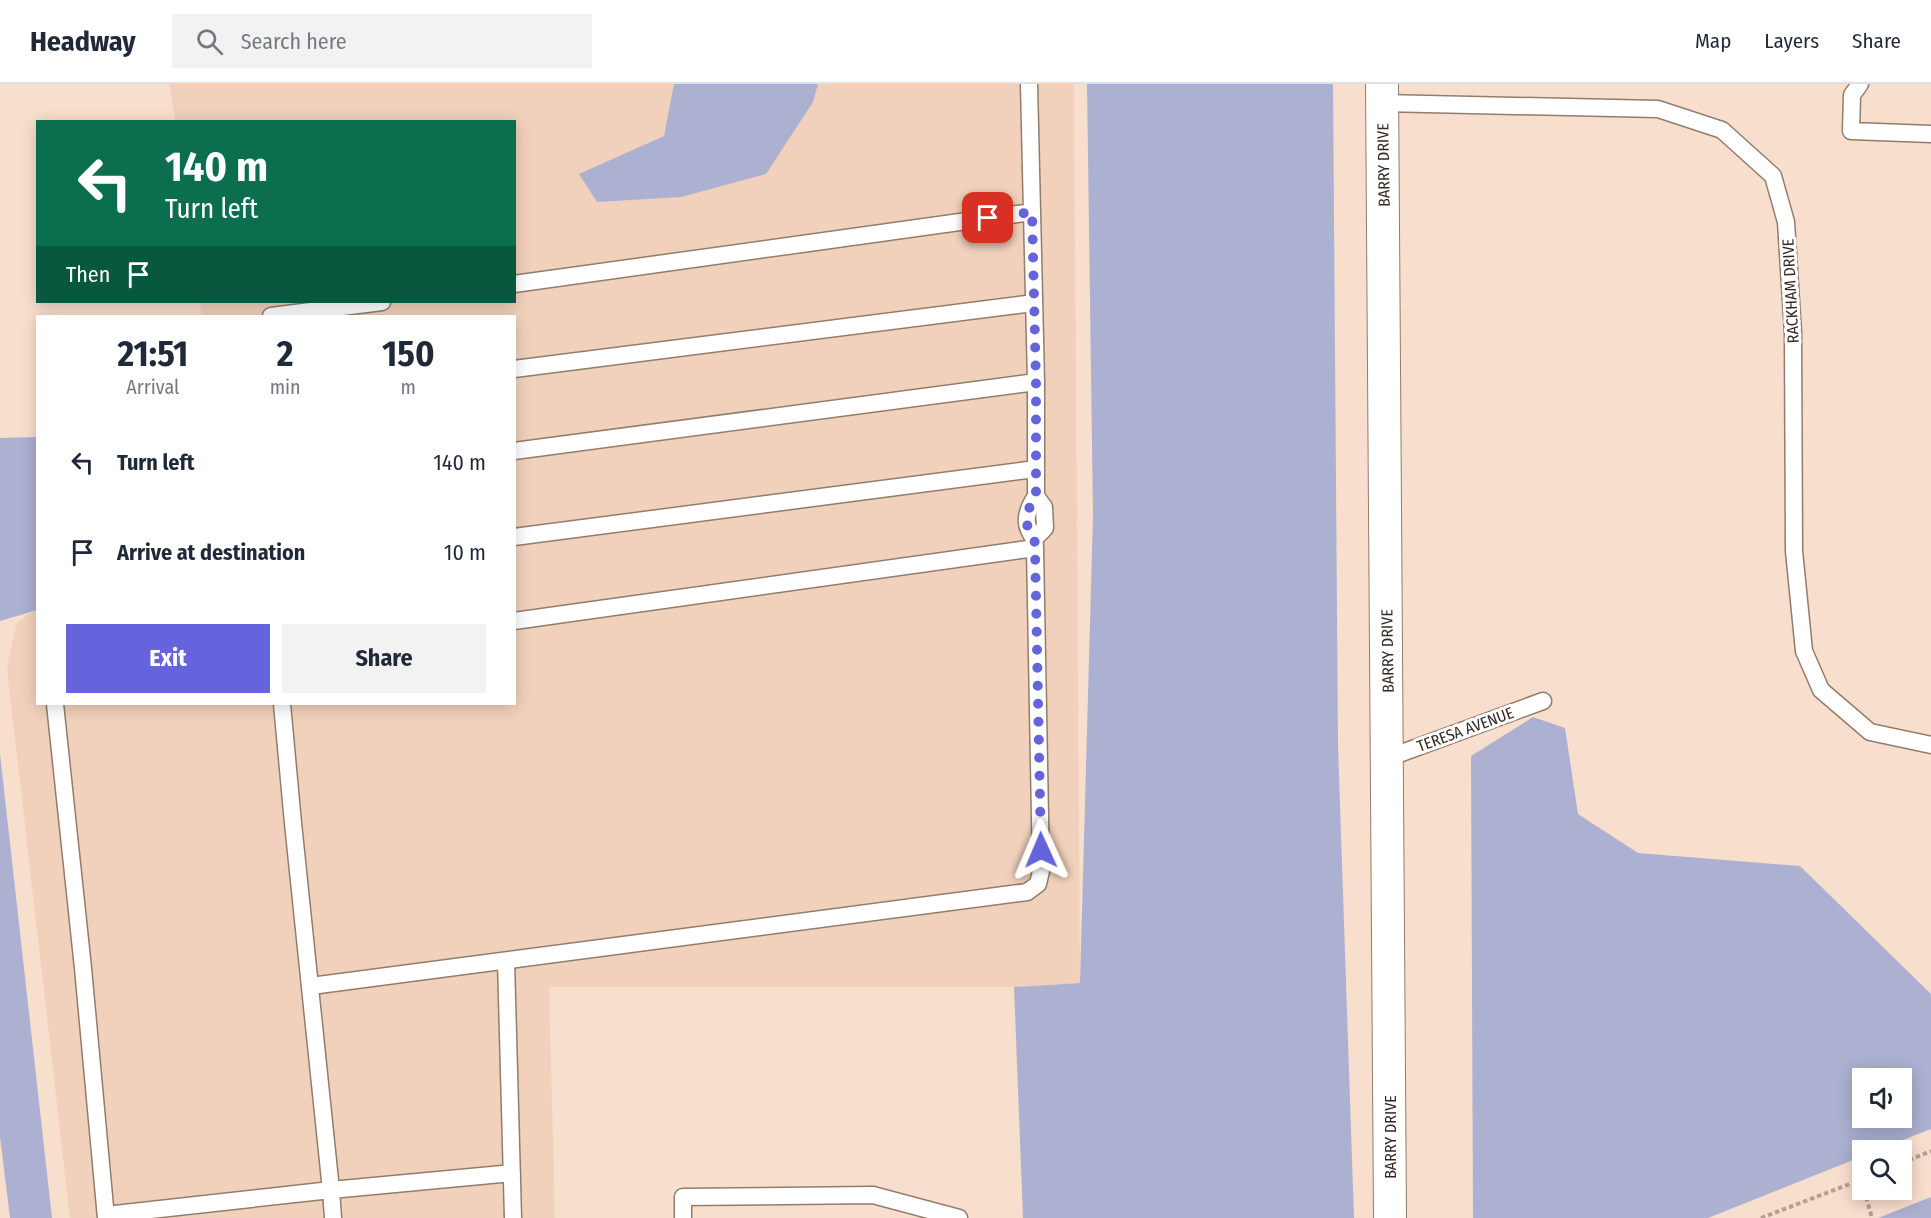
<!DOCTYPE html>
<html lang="en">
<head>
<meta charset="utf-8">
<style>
	body { margin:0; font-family:"Fira Sans Condensed",sans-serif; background:#f2f2f3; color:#1f2937; height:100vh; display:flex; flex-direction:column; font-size:22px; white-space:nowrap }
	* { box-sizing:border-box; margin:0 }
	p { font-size:20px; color:#747a83 }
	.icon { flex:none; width:33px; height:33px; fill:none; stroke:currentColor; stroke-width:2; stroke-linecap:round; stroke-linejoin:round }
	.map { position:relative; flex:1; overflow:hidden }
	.side { position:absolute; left:36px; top:231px; width:480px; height:390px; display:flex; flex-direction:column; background:#fff; border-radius:0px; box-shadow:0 3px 15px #0003 }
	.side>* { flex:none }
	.banner { position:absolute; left:36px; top:36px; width:480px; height:183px; border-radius:0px; box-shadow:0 3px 15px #0003; background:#0b6e4f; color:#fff; overflow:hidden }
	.fabs { position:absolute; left:1852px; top:984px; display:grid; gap:12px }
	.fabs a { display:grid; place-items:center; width:60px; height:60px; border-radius:0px; background:#fff; box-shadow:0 3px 15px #0003; font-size:30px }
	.pin { position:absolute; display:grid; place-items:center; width:51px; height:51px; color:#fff; margin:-26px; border-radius:12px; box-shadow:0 3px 9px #0006 }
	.me { position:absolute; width:66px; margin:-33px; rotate:359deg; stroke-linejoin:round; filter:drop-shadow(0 0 4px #0008) }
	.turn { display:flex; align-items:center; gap:21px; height:126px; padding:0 30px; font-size:27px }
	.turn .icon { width:78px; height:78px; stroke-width:2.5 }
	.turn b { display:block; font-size:42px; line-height:51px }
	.then { display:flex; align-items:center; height:57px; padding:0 30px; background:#0003; gap:12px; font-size:22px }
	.eta { display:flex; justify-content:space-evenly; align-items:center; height:102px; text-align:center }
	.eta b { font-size:36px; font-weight:700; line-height:42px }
	.button { display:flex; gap:12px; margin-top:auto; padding:12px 30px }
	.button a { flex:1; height:69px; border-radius:0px; background:#6564dd; color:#fff; font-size:24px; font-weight:700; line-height:69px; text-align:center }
	.button a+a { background:#f2f2f3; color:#1f2937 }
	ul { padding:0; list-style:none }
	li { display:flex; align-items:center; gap:18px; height:90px; padding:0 30px }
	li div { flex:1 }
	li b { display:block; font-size:22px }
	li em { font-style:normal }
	header { display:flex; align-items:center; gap:36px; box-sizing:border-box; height:84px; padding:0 30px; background:#fff; border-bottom:2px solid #e0e1e3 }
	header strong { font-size:28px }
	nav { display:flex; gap:33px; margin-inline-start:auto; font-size:21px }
	.search { width:420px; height:54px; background:#f2f2f3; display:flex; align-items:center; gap:15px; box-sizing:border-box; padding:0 21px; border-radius:0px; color:#747a83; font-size:22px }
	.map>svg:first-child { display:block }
	.built { fill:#f1d1bb }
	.green { fill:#acb0d1; fill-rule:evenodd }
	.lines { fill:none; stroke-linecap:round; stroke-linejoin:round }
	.lane-casing { stroke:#937c6c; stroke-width:19 }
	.street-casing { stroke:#937c6c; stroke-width:34 }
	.path { stroke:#b4a092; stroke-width:4; stroke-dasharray:4.5 3; stroke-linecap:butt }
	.lane { stroke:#fff; stroke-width:16 }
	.street { stroke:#fff; stroke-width:32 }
	.route { stroke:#6564dd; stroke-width:10; stroke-dasharray:0 18 }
	.labels { text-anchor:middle; stroke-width:6; stroke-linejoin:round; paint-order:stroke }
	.street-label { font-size:16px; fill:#342a23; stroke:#fff }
</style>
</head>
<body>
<header>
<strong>Headway</strong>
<div class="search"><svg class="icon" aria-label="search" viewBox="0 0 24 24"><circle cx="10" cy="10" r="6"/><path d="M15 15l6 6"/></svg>Search here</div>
<nav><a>Map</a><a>Layers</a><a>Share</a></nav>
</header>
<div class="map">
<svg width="1931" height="1134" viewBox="0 0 1931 1134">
	<rect width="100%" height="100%" fill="#f8decd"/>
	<!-- built -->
	<path class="built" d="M170 0H1074L1080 899 1014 903H549L555 1134H70L7 585 16 540 37 524 38 620H514V232H202L199 218H514V38L175 37Z"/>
	<!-- green -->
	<path class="green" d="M674 0H818L813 18 766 90 681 113 597 118 579 90 664 52Z
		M1087 0H1333L1338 662 1354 1134H1023L1014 903 1080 899 1093 431Z
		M37 353V526L0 537V354Z
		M1533 633 1565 644 1578 730 1638 769 1800 782 1931 910V1045L1877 1066H1863V1072L1708 1134H1473L1471 672ZM1863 994H1902V1034H1863Z
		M0 670 52 1134H10L0 1053Z
		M1931 1113V1134H1878Z"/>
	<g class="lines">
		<defs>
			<path id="lane" d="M1860 0 1852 11 1851 47 1931 50
				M1382 19 1658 25 1722 46 1773 92 1786 138 1793 249 1794 467 1804 567 1821 606 1870 648 1931 661
				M514 200 1032 128
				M271 232 382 218
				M514 285 1034 219
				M514 367 1036 298 1029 0
				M514 453 1035 385
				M1035 454 1045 444 1044 423 1036 412
				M514 537 1035 464
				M55 620 83 884 106 1134
				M282 620 293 739 331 1106 333 1134
				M1388 674 1543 617
				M506 877 513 1134
				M311 902 1027 808 1038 800 1041 787 1035 464C1035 453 1033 455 1029 446 1023 434 1030 421 1036 412V298
				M106 1131 331 1106 512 1089
				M683 1134V1113L873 1111 959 1134"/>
			<path id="street" d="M1382 0 1390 1134"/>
		</defs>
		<!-- lane casing -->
		<use href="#lane" class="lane-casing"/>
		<!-- street casing -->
		<use href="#street" class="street-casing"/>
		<!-- path -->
		<path class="path" d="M1902 1079 1931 1067
			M1864 1106 1872 1134
			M1761 1134 1863 1095"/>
		<!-- lane -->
		<use href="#lane" class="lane"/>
		<!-- street -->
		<use href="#street" class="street"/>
	</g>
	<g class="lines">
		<!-- route -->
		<path class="route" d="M988 134 1032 128 1036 298V412C1030 421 1023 434 1029 446 1033 455 1035 453 1035 464L1041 766"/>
	</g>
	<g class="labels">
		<!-- street labels -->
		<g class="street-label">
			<text transform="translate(1383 81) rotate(-91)" y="6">BARRY DRIVE</text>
			<text transform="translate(1790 207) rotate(-93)" y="6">RACKHAM DRIVE</text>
			<text transform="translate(1387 567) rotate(-91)" y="6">BARRY DRIVE</text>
			<text transform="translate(1465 645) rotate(-20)" y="6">TERESA AVENUE</text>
			<text transform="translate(1390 1053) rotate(-90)" y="6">BARRY DRIVE</text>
		</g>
	</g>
</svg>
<div class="fabs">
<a><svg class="icon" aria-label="sound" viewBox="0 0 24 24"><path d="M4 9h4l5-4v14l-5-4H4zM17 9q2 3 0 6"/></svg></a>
<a><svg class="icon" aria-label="search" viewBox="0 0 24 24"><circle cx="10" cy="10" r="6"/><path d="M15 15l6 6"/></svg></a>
</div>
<div class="pin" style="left:988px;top:134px;background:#d93025"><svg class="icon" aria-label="arrive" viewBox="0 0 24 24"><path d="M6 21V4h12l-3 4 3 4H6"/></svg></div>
<svg class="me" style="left:1041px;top:766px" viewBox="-20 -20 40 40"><path d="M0-17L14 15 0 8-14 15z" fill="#6564dd" stroke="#fff" stroke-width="4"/></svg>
<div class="banner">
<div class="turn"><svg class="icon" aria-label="left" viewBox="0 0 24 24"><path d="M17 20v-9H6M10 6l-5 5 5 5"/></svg><div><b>140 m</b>Turn left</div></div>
<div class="then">Then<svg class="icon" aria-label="arrive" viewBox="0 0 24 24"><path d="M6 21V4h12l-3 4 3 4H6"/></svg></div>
</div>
<section class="side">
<div class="eta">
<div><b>21:51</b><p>Arrival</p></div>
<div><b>2</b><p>min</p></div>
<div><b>150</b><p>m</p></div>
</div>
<ul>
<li><svg class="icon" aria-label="left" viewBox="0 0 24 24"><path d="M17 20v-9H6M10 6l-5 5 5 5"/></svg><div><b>Turn left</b></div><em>140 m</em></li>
<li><svg class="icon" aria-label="arrive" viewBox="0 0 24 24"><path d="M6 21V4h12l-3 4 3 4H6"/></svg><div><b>Arrive at destination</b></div><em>10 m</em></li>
</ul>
<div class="button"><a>Exit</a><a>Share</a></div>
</section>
</div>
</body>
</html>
